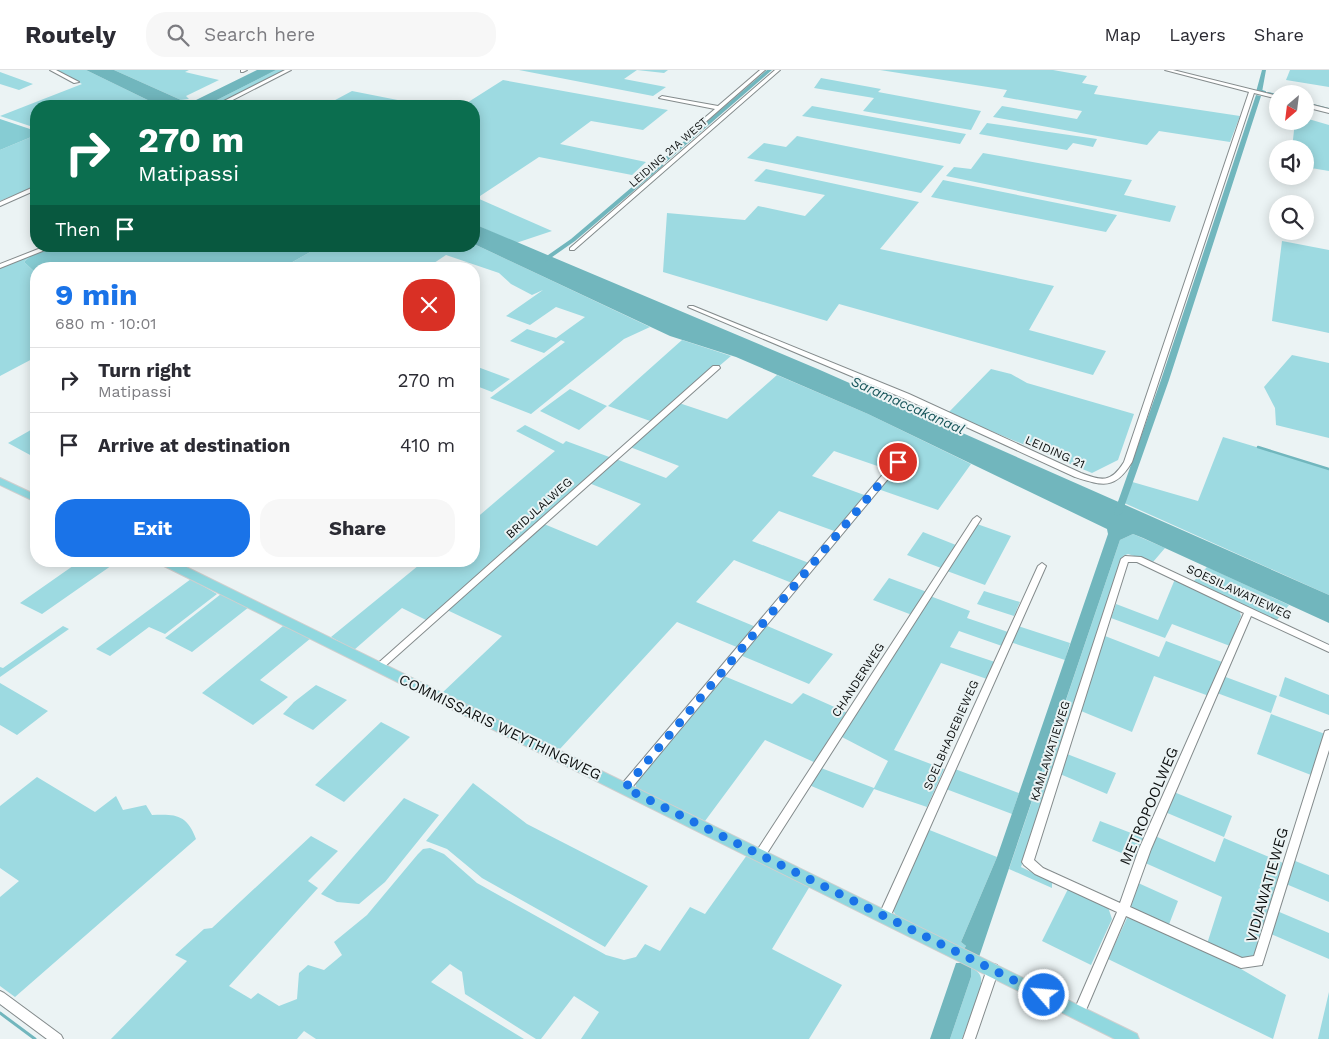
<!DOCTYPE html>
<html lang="en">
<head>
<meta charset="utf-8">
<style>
	body { margin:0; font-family:"Work Sans",sans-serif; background:#f7f7f7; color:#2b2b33; height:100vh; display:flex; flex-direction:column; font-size:19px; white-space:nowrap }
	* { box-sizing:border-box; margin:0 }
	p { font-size:16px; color:#7c7c81 }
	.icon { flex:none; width:28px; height:28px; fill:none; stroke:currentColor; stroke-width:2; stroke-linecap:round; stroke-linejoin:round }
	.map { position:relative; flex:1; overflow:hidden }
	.sheet { position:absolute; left:30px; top:192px; width:450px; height:305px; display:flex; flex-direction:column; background:#fff; border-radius:20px; box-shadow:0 2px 12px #0003 }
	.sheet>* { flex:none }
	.banner { position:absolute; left:30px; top:30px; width:450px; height:152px; border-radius:20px; box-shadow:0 2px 12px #0003; background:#0b6e4f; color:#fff; overflow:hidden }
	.needle { width:32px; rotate:208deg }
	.buttons { position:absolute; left:1269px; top:15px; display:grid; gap:10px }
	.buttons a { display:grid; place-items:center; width:45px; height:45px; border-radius:50%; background:#fff; box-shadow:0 2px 12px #0003; font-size:25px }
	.pin { position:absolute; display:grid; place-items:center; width:42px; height:42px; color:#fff; margin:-21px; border:2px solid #fff; border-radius:50%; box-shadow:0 1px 5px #0007 }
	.me { position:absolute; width:55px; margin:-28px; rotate:297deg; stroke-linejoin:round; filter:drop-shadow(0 0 4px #0008) }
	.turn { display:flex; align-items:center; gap:18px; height:105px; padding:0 25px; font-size:22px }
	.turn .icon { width:65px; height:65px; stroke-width:2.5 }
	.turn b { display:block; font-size:35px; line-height:42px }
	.then { display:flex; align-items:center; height:48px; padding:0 25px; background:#0003; gap:10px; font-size:19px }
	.round { display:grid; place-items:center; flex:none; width:52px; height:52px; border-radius:20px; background:#f7f7f7 }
	.head { display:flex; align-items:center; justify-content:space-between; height:85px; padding:0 25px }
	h1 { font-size:30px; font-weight:700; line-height:38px; color:#1a73e8 }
	.cta { display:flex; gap:10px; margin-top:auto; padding:10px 25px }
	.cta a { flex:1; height:58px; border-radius:20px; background:#1a73e8; color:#fff; font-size:20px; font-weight:700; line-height:58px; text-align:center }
	.cta a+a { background:#f7f7f7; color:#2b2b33 }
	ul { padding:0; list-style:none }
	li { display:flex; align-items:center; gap:15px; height:65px; padding:0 25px; border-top:1px solid #e1e1e2 }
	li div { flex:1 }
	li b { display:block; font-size:19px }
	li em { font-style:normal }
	header { display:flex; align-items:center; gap:30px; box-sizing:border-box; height:70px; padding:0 25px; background:#fff; border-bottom:1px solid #e1e1e2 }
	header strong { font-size:24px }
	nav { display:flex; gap:28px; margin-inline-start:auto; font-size:18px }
	.search { width:350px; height:45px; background:#f7f7f7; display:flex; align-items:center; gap:12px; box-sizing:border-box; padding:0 18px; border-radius:20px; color:#7c7c81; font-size:19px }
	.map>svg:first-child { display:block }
	.green { fill:#9ddae1 }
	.forest { fill:#86ccd3 }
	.water { fill:#71b6bd }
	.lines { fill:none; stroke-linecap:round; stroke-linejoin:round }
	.stream-far2 { stroke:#71b6bd; stroke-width:2 }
	.stream-far1 { stroke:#71b6bd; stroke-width:2.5 }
	.stream { stroke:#71b6bd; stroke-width:3 }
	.canal { fill:#71b6bd; fill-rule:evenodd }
	.minor-casing { stroke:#848b8c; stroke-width:2 }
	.major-casing { stroke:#cfcfcf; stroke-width:2 }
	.minor { fill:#fff; fill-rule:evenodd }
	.major { fill:#91d8df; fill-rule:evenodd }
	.route { stroke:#1a73e8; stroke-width:9; stroke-dasharray:0 16.2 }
	.labels { text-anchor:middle; stroke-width:4; stroke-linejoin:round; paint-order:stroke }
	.far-street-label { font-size:11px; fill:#0d1010; stroke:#ebf3f4 }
	.street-label { font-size:12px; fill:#0d1010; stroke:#ebf3f4 }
	.water-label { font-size:14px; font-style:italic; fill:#18555a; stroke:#ebf3f4 }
	.near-street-label { font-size:15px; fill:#0d1010; stroke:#ebf3f4 }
</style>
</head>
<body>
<header>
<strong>Routely</strong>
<div class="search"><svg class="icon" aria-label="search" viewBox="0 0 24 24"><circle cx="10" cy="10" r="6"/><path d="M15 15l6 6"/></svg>Search here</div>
<nav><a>Map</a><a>Layers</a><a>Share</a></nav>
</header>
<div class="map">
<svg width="1329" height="969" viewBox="0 0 1329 969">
	<rect width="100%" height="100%" fill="#ebf3f4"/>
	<!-- green -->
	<path class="green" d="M55 0H86L160 36H36V58L0 46 82 14Z
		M114 0H189L185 2 219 10 186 26 189 29 181 30Z
		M276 0H285L214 36H205Z
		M519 0H668L664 3 637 0 624 9 666 17 653 26Z
		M880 0H1053L1087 6 1082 13 1098 16 1094 24 1240 46 1230 72 1159 61 1147 75 993 47 1002 36 1077 49 1082 41 1003 27 1007 20Z
		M1290 0H1329V17L1286 10Z
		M0 2 33 14 19 20 0 14Z
		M821 8 881 19 878 22 981 41 971 60 863 41 874 28 814 18Z
		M503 10 668 40 643 60 591 51 560 74 646 92 632 105 539 87 477 128 552 161 516 173 474 154V36H462Z
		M352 21 428 36H324Z
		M812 36 966 64 960 74 802 46Z
		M1305 48 1329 55V101L1305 97V79H1292L1295 51H1305Z
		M987 53 1097 69 1093 77 1073 73 1067 80 979 64Z
		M36 65V116L0 131V80Z
		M797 66 944 96 921 123 747 88 764 73 786 77Z
		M983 83 1132 110 1124 125 1176 136 1170 152 946 106 954 97 971 99Z
		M766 99 919 132 880 179 1054 216 1029 260 1106 281 1093 305 839 234 827 251 663 202 667 143 745 150 758 136 805 146 825 125 754 111Z
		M943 110 1117 145 1106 162 931 127Z
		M1282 171 1329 180V263L1272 251Z
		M474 174 650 257 624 269 531 344 490 328 565 272 561 270 544 283 510 271 527 259 556 268 585 247 556 237 530 255 506 246 543 220 532 225 511 214 499 203 446 185 425 199H280L321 176H474Z
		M32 185 24 192 36 203V287L0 306V197Z
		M682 270 731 286 653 352 608 336Z
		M1292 285 1329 293V368L1276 355 1275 338 1264 317Z
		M475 296 510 309 492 322 474 315Z
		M991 299 1011 304 1027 313 1134 344 1118 390 1092 403 948 343Z
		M777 305 868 344 971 394 938 440 878 419 901 391 897 390 889 400 834 381 812 406 867 426 837 462 779 441 752 471 809 493 792 513 734 490 696 532 756 557 739 578 677 552 559 680 442 623 502 566 447 540 544 454 597 476 641 434 589 413 616 389 666 408 679 396 630 377 679 333 727 349Z
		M570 319 607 336 579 360 540 341Z
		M525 355 563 374 566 371 612 388 428 551 402 538 354 580 331 567 424 491H474V450L555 381 516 361Z
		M36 357V383L32 386 8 373Z
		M1223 367 1329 399V525L1122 432 1129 411 1198 431Z
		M977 454 1011 466 985 515 947 501Z
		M923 462 956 475 941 498 907 485Z
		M1133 464 1165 478 1153 492 1128 484 1123 486 1021 797 1052 812V818L1009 799 1120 470Z
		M80 491H118L42 544 20 533Z
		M1207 497 1289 535 1276 551 1193 512Z
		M889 508 927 522 912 545 873 530Z
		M191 509 217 524 165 564 149 557 110 586 96 579Z
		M1175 509 1239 540 1241 546 1230 576 1172 554 1165 568 1111 548 1116 534 1158 550Z
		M984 521 1020 532 1014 546 977 534Z
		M221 524 249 537 192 582 165 568Z
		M930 526 970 541 967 548 1008 562 1002 576 959 561 950 577 995 592 987 609 941 593 894 680 944 699 927 737 874 719 863 738 809 715 821 698 874 718 888 691 840 666Z
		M765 555 833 584 809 614 740 585Z
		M63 556 69 559 0 607V597L3 598Z
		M283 556 311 568 260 610 288 627 253 655 202 623Z
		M1018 556 1070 573 1065 590 1010 572Z
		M1105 566 1159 587 1166 571 1222 592 1209 626 1154 606 1132 662 1081 641Z
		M724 606 792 634 803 623 848 643 816 693 765 670 705 751 636 718V713Z
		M1223 606 1277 626 1271 643 1217 623Z
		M1285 607 1329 625V645L1279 626Z
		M0 613 48 641 17 665 0 655Z
		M316 615 347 630 313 660 283 644 294 632Z
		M1271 644 1325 664 1311 705 1257 684Z
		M381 652 410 667 344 732 315 715Z
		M1067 684 1116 703 1107 724 1060 704Z
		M955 699 1019 723 1012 744 946 719Z
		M37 707 95 742 116 726 123 740 146 735 152 745C175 744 187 744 196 769L15 927 0 916V827L19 811 0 798V736Z
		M473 713 527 754 648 816 605 877 482 808 447 779 426 771Z
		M1174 722 1232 746 1224 767 1165 742Z
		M404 728 439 745 385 812 359 834 337 832 321 824Z
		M1100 751 1144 768 1136 789 1092 771Z
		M927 759 997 787 961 872 966 876 964 879 896 846 893 840Z
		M311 766 338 781 308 811 318 818 229 916 251 929 258 923 279 936 297 929 299 903 308 895 324 900 342 885 334 872 367 845 418 784 423 779 430 778 444 784 477 813 606 885 624 890 636 887 645 874 660 881 690 837 705 844 747 785 810 816 772 879 842 915 809 969H581L599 942 574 926 541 969H536L465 924 462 902 450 894 431 912 524 969H316L304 961 297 969H111L187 891 175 885 204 859 212 858Z
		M1155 766 1215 792 1224 768 1283 793 1256 885 1253 888 1243 890 1207 874 1222 827 1143 792Z
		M1293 790 1329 805V832L1286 814Z
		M1136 812 1178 831 1168 857 1127 838Z
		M1068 819 1108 837 1112 849 1091 895 1042 871Z
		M1277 841 1329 863V889L1271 864Z
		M1127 848 1138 849 1241 899 1286 925 1273 969 1108 889Z
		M971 897C975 900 980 902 981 908 983 923 967 954 962 969H950L971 907Z
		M1329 922V969H1318Z"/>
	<!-- forest -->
	<path class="forest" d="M0 49 36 61V65L0 80Z
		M55 176H321L280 199H36V203L24 192 32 185Z"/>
	<!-- water -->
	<path class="water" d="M86 0H114L181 30H196L257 0H276L205 36H160Z
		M474 154 820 300 1329 525V553L1143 468 1133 464 1120 470 979 887 964 879 966 876 961 872 997 787 1108 464 1107 459 868 344 736 287 670 266 474 174Z
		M956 893H962L971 897V907L950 969H930Z"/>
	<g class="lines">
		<!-- stream-far2 -->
		<path class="stream-far2" d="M1259 20 1265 22
			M1268 23 1278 25
			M1305 33 1329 39"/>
		<!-- stream-far1 -->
		<path class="stream-far1" d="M1258 377 1329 399"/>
		<!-- stream -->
		<path class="stream" d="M0 943 35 969"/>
		<!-- canal -->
		<path class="canal" d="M767 0H772L665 93H661V91Z
			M1262 0H1266L1262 22 1259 24 1256 22Z
			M1256 25 1261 26 1169 310 1122 443 1118 446 1115 445 1114 443 1161 310Z
			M659 94 664 95 575 171 545 192H541V190L571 169Z"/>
		<defs>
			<path id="minor" d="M50 0H56L79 12 74 13Z
				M241 0H247L243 2H241Z
				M285 0H291L221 36H214Z
				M760 0H765L694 62 689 61 715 39 659 28 662 26 718 36Z
				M775 0H780L574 180H570V178Z
				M1165 0H1173L1278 26V29L1254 23 1132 392C1115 420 1103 416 1075 407L903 328 688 237 689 236H693L909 324 1081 403C1102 411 1111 413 1124 392L1249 22Z
				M1305 33 1329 39V43L1305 37Z
				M36 116V120L0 136V132Z
				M46 176H55L0 198V194Z
				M713 296H719L720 298 382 599H376L374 597 376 595Z
				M895 390H901L902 392 629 721 625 722 621 721 620 718 621 715Z
				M977 446 981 449 764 788 760 790 756 788 754 785 756 782 973 449Z
				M1125 486 1141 487 1329 575V582L1251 546 1151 779 1130 837 1242 888 1254 886 1324 664 1325 661 1329 660V680L1262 895 1241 898 1126 846 1083 947 1079 949 1075 947 1073 943 1117 842 1035 804 1024 795 1022 792 1121 489ZM1128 492H1137L1244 543 1139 779 1120 833 1043 798 1034 790Z
				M1042 493 1046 496 891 845 889 848 885 850 881 848 879 845 1038 496Z
				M993 894 997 895 999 899 975 969H963L987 899 989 895Z
				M0 921 4 923 61 965 63 969H47L0 934Z"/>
			<path id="major" d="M0 408 36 425V432L0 415Z
				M159 491H174L1137 964 1139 969H1115L160 494Z"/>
		</defs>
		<!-- minor casing -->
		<use href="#minor" class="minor-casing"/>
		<!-- major casing -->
		<use href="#major" class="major-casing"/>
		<!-- minor -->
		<use href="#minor" class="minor"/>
		<!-- major -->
		<use href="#major" class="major"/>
	</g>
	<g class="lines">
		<!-- route -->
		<path class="route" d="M898 392 625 718 1044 925"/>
	</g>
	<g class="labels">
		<!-- far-street labels -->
		<g class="far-street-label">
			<text transform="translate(668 82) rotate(-41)" y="4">LEIDING 21A WEST</text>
		</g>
		<!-- street labels -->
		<g class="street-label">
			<text transform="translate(1055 382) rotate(24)" y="4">LEIDING 21</text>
			<text transform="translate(539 438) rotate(-42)" y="4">BRIDJLALWEG</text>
			<text transform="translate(1239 522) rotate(25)" y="4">SOESILAWATIEWEG</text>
			<text transform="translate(858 610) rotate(-57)" y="4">CHANDERWEG</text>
			<text transform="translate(951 665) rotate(-66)" y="4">SOELBHADEBIEWEG</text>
			<text transform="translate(1050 681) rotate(-72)" y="4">KAMLAWATIEWEG</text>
		</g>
		<!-- water labels -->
		<g class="water-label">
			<text transform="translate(908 335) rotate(24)" y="5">Saramaccakanaal</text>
		</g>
		<!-- near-street labels -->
		<g class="near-street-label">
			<text transform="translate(500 657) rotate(26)" y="5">COMMISSARIS WEYTHINGWEG</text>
			<text transform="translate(1149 736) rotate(-67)" y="5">METROPOOLWEG</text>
			<text transform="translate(1267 815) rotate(-74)" y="5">VIDIAWATIEWEG</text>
		</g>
	</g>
</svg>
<div class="buttons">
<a><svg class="needle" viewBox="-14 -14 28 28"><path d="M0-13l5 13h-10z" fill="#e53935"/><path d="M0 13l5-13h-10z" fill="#7c7c81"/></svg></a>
<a><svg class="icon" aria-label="sound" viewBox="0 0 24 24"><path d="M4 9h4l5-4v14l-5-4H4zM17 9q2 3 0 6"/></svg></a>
<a><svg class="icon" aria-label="search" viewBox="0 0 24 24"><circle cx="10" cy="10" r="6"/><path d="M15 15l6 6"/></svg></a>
</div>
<div class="pin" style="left:898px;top:392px;background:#d93025"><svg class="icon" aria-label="arrive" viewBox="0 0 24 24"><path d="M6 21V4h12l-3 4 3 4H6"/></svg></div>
<svg class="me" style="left:1044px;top:925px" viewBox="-20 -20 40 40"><circle r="17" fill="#1a73e8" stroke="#fff" stroke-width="3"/><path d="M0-11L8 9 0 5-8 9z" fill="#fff"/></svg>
<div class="banner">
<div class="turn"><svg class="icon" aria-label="right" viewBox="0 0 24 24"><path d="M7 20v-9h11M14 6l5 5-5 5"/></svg><div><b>270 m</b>Matipassi</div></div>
<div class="then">Then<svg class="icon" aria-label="arrive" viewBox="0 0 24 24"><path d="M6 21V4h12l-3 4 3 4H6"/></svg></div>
</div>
<section class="sheet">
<div class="head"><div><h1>9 min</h1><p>680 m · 10:01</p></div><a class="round" style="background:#d93025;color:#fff"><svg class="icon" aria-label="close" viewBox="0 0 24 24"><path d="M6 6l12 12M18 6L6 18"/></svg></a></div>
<ul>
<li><svg class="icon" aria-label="right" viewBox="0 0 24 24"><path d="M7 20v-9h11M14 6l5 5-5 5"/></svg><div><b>Turn right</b><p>Matipassi</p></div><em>270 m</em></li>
<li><svg class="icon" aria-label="arrive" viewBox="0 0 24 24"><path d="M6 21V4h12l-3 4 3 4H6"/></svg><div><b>Arrive at destination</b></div><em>410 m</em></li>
</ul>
<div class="cta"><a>Exit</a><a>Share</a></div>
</section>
</div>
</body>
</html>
